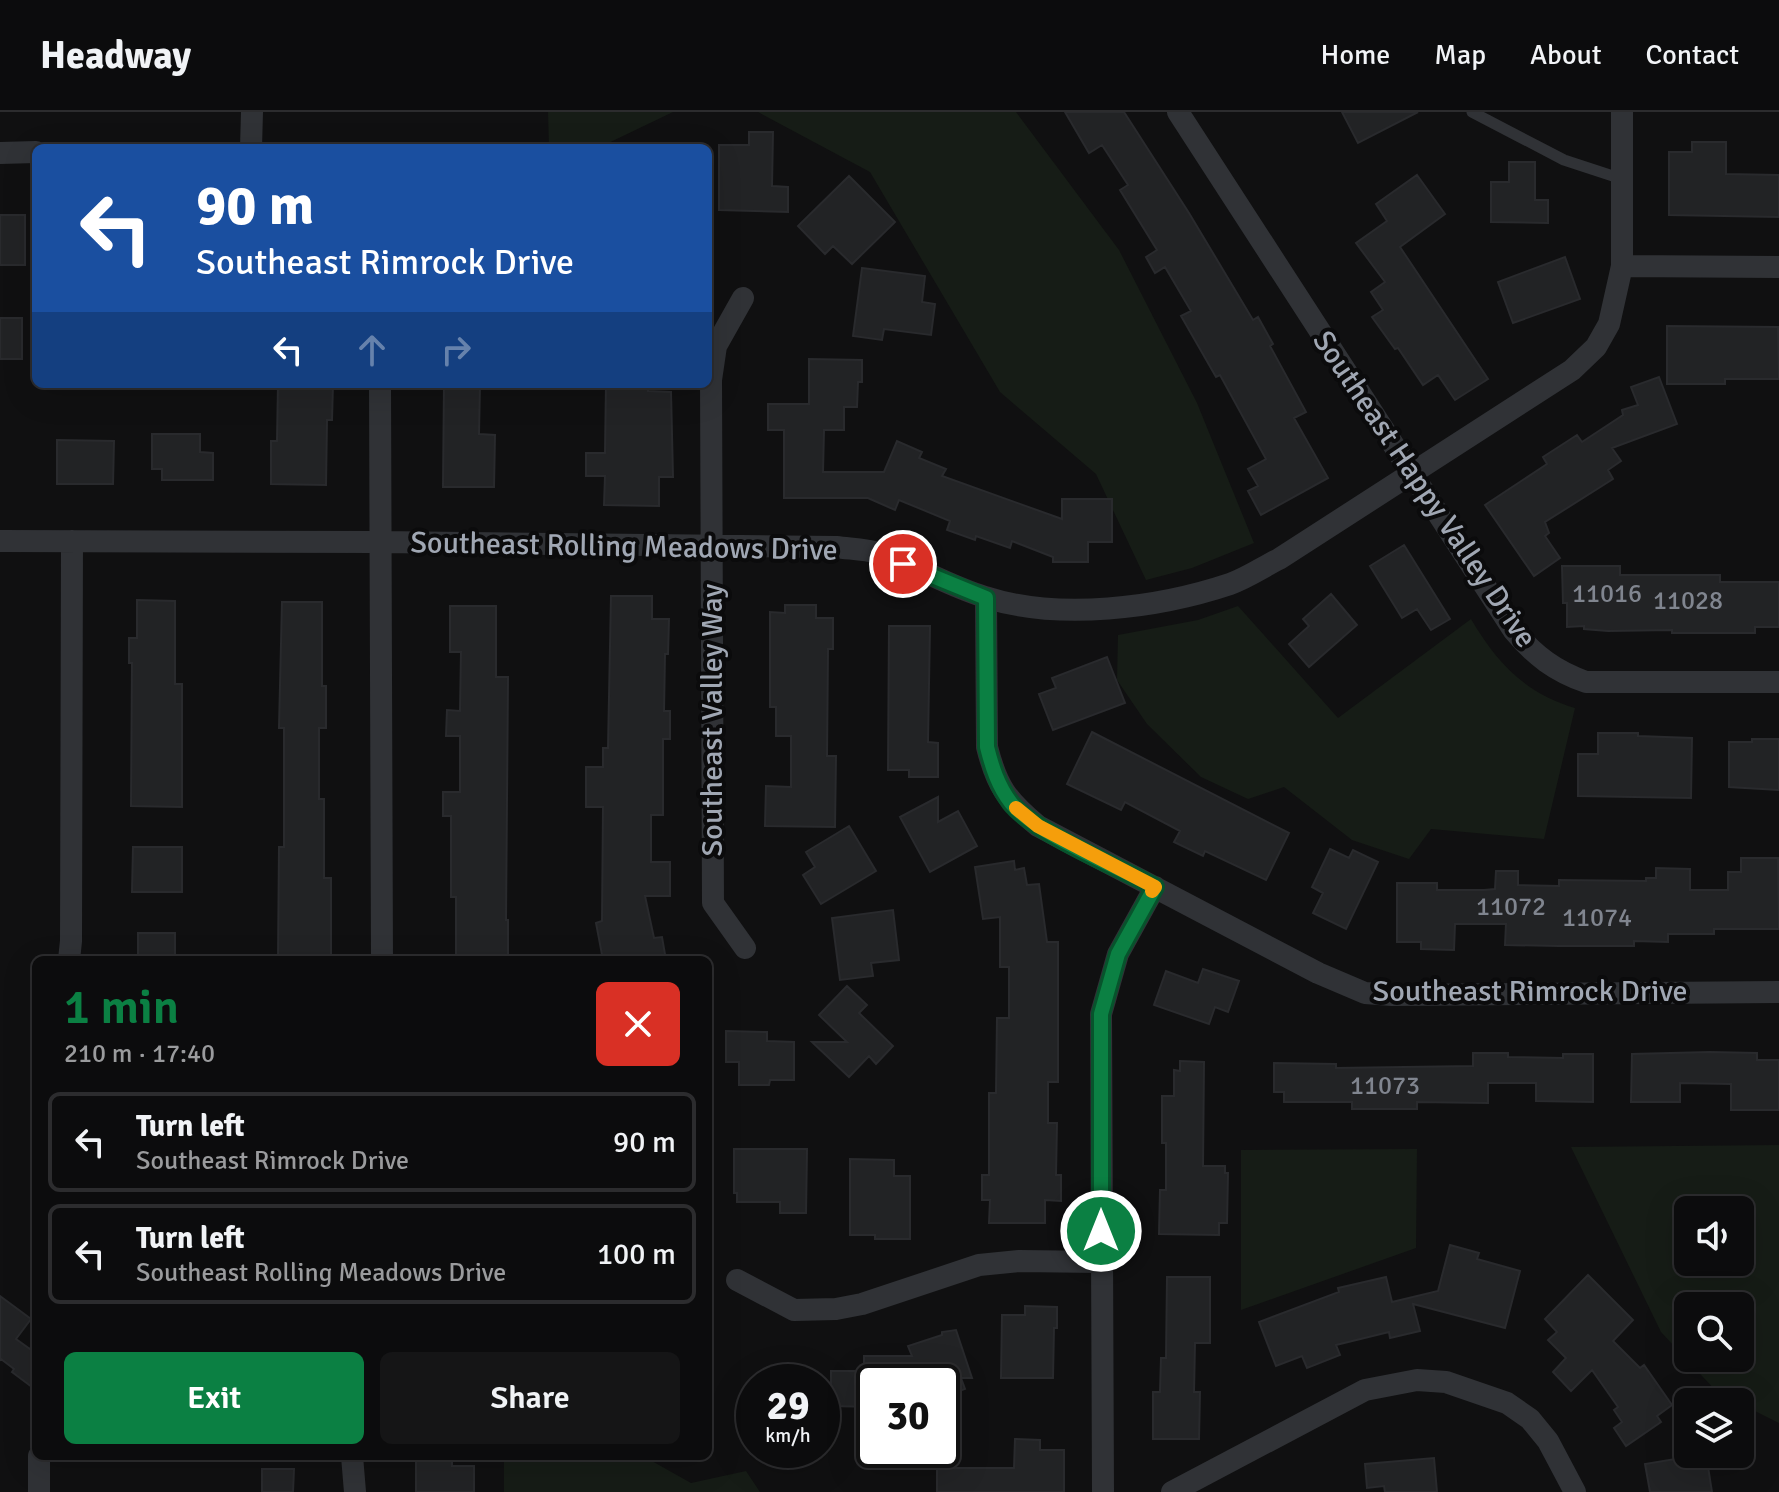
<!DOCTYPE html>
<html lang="en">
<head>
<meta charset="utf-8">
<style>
	body { margin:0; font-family:Signika,sans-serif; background:#151516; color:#f1f3f6; height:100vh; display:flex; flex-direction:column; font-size:30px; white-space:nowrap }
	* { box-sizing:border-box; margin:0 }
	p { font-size:26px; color:#9a9b9d }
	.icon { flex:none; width:44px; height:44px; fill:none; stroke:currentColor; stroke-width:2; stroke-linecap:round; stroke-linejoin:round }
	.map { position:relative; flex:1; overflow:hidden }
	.panel { position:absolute; left:32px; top:844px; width:680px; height:504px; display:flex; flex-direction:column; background:#0c0c0d; border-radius:12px; box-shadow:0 8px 32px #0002,0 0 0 2px #2c2c2e }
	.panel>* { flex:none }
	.top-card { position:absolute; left:32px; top:32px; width:680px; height:244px; border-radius:12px; box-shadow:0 8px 32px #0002,0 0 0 2px #2c2c2e; background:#1a4fa0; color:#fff; overflow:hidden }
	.fabs { position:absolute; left:1674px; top:1084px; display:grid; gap:16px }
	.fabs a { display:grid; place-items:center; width:80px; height:80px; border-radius:12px; background:#0c0c0d; box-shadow:0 8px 32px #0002,0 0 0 2px #2c2c2e; font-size:40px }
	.speed { position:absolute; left:736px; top:1252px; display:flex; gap:16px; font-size:40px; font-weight:700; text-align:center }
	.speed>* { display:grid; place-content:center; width:104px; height:104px; border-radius:50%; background:#0c0c0d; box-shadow:0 8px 32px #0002,0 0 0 2px #2c2c2e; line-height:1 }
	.speed small { font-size:20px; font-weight:400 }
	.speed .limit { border:4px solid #111; border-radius:12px; background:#fff; color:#111 }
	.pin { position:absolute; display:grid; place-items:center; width:68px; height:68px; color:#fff; margin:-34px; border:4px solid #fff; border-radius:50%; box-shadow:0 2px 8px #0007 }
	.me { position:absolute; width:88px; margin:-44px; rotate:0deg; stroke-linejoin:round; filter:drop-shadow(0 0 6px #0008) }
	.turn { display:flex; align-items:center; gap:28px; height:168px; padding:0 32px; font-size:36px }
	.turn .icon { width:104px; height:104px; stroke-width:2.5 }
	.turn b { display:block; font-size:56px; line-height:68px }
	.lanes { display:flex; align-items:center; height:76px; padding:0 32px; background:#0003; justify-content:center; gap:40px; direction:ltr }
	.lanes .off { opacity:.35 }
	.round { display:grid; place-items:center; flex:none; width:84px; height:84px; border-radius:12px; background:#151516 }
	.overview { display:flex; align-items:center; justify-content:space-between; height:136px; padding:0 32px }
	h1 { font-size:48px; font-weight:600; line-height:60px; color:#0b8043 }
	.action { display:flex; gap:16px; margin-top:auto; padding:16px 32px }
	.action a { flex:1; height:92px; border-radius:12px; background:#0b8043; color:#fff; font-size:32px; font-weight:600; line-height:92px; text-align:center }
	.action a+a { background:#151516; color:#f1f3f6 }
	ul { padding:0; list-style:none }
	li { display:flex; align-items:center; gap:24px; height:100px; margin:0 16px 12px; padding:0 16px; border:4px solid #2c2c2e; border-radius:12px }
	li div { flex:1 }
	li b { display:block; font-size:30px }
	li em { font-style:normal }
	header { display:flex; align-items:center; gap:48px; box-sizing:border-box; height:112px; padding:0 40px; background:#0c0c0d; border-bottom:2px solid #2c2c2e }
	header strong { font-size:38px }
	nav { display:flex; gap:44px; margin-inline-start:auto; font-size:28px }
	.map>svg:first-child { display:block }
	.green { fill:#161c16; fill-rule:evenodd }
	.building { fill:#222325; stroke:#292a2d; stroke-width:2 }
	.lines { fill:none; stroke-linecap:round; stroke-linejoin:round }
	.lane { stroke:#303236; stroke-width:11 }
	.street { stroke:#303236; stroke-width:22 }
	.route-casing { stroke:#07532c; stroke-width:20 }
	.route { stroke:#0b8043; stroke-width:14 }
	.slow { stroke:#f59e0b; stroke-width:14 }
	.labels { text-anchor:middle; stroke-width:8; stroke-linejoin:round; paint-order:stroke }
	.number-label { font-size:26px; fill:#80858f }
	.street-label { font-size:30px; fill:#a0a7b3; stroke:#0b0b0c }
</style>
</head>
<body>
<header>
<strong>Headway</strong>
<nav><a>Home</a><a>Map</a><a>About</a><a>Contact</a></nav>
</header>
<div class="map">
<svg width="1779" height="1380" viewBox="0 0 1779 1380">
	<rect width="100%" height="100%" fill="#101011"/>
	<!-- green -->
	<path class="green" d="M548 0H673L598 36H549Z
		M758 0H1016L1119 138 1197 291 1254 431 1192 456 1146 468 1096 362 1000 280 870 60Z
		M1238 494 1338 606 1471 507C1497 551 1525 581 1575 596L1544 727 1431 717 1409 747 1352 728 1284 675 1248 687 1201 665 1147 612 1117 568 1118 523 1198 508Z
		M1779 1033V1311L1717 1280 1661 1220 1571 1035ZM1740 1098V1150H1688V1098ZM1740 1194V1246H1688V1194Z
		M1417 1037 1416 1136 1241 1198V1038Z
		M504 1344H643L691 1371 746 1359 760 1380H504Z"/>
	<!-- building -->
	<path class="building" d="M1065 0H1124L1189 101 1253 208 1258 205 1273 232 1270 234 1306 300 1294 306 1328 366 1261 403 1248 379 1258 374 1248 357 1266 347 1220 263 1216 265 1181 204 1191 199 1165 155 1155 161 1146 145 1157 138 1120 78 1128 73 1102 33 1089 41Z
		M1342 0H1418L1358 31Z
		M749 20H773L772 74 788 75V100L719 98V33H749Z
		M1692 30H1726V62L1779 63V105L1669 103V40H1692Z
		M1509 50H1535V88H1548V111L1491 110V70H1509Z
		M1417 63 1445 102 1400 135 1488 267 1455 288 1438 263 1423 273 1398 236 1395 237 1372 205 1383 198 1371 180 1385 170 1356 131 1387 109 1376 92Z
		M849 64 895 110 852 152 833 134 825 142 798 114Z
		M0 103H25V153H0Z
		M1565 145 1580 187 1513 211 1498 170Z
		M862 156 925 164 922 190 935 192 931 223 884 217 882 228 853 224Z
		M0 206H22V247H0Z
		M1667 214 1778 215 1779 267H1725V272H1667Z
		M809 247 862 248V270H858L857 295H844V318H824L823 360H884L897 329 922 340 919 346 946 357 942 364 1062 407V387H1112V430H1088V450H1053V445L1012 429 1010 436 976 424 975 428 947 418 950 409 899 388 895 398 868 386H784V318H768V292H809Z
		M1659 265 1677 312 1612 336 1621 349 1608 358 1613 367 1545 410 1549 421 1545 424 1560 446 1534 464 1485 393 1547 352 1543 345 1577 323 1582 330 1623 303 1622 298 1638 293 1631 275Z
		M278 272H333L332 308H327L326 373 271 372V329H277Z
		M444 272H480L479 322 495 323 494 375H443Z
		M606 272H648V279L671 280 673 365H659V394L604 393 605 364H586V341H605Z
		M152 322H200V340L213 341V368H162V357H152Z
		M57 328 114 329 113 372H57Z
		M1404 433 1450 507 1431 518 1417 497 1402 506 1370 454Z
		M1562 454H1620V463H1720V470H1779V515H1755V521H1672V518L1608 519 1584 517V514L1567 515V491H1563Z
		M1331 482 1357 513 1309 555 1289 532 1309 514 1303 507Z
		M611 484H652V507H669L668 542H665L664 599H670V627H663V703H651V750H670V784H645L654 826 662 825 666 848H603L596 811 602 809 603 695H586V655H603V636H608Z
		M137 488 175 489V572H182V695L131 694 132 551H129V526H137Z
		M282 490H322V574H326V616H319V687H324V766H331V848H278L279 735H284V616H279Z
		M785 493H816V506H833V537H828L827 644H836L835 715 765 714 766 674 791 675V624H776V595H770V500L785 501Z
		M450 494H496V565H508L506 808H508V848H456V785H451V704H443V680H460V624H446L447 598 460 599 461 540H450Z
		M889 514H930L928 630 938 631V665H909V658H888Z
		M1107 545 1125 591 1053 618 1039 582 1056 576 1052 566Z
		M1092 620 1289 721 1266 768 1205 739 1203 744 1174 730 1180 719 1125 690 1121 698 1067 672Z
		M1598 621H1638V624L1692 626 1691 686 1578 684V642H1598Z
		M1752 627H1779V678L1729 675V630H1752Z
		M938 685V710L958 699 977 734 930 760 900 705Z
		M849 714 876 759 821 792 803 763 815 755 806 740Z
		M133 735H182V780H132Z
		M1330 737 1349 746 1353 738 1378 750 1346 817 1313 801 1323 781 1312 775Z
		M1741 746H1778L1779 817H1714V822H1668V830L1634 829V834H1559L1505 833 1506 812H1455L1454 838 1421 837V830H1397V771H1437V778H1484L1495 777 1496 759H1518V773L1559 774V768L1646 769V766H1656V756L1690 757V778H1728V760H1741Z
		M1014 749 1015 758 1024 756 1027 773 1039 772 1047 830H1058V970H1048V1011H1057L1056 1063H1061V1089L1045 1088V1111H989L990 1088H982V1063H989V981H996L997 906H1009V855H1000V805L983 807 975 755Z
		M893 798 899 848 871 851 873 864 840 868 832 806Z
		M138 821H175V848H138Z
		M1203 857 1239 869 1228 900 1215 895 1209 912 1154 893 1166 859 1198 871Z
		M847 874 867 893 859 901 893 934 876 952 869 944 849 965 812 930H847L819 903Z
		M726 919 767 920V929L794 930V968H770L769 973H739V950H726Z
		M1710 940 1757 941V948H1779V998H1731V972L1680 971V990H1631L1632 942Z
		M1473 941H1508V945L1563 946V942H1593V990L1536 989V971H1488V991L1417 990V997H1352V990H1284V980H1274V951L1336 952V956L1473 954Z
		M1180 949 1204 950 1203 1054H1225V1061H1228L1227 1111H1219V1123L1159 1122 1160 1078H1166V1031H1162V984H1174V958L1180 959Z
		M734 1037H807L806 1101H780V1090H737V1081H734Z
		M850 1047 894 1048V1064H910V1127H875V1123H850Z
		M1450 1133 1479 1141 1477 1147 1520 1159 1505 1216 1413 1192 1420 1219 1390 1226 1389 1220 1336 1233 1340 1243 1307 1256 1302 1244 1276 1254 1259 1210 1339 1180 1338 1176 1386 1165 1392 1190 1438 1179Z
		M1588 1163 1633 1208 1613 1229 1640 1256 1644 1253 1672 1293 1657 1304 1661 1310 1626 1334 1614 1316 1622 1310 1614 1298 1618 1295 1592 1258 1571 1279 1553 1260 1566 1246 1548 1228 1557 1220 1545 1207Z
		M1167 1165H1210V1231H1195L1194 1280H1200L1199 1327H1153V1280H1160L1161 1246H1166Z
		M0 1184 31 1207 16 1227 30 1237 36 1229V1278L12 1260 14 1257 1 1247 0 1248Z
		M1025 1194 1057 1195V1216H1054L1053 1266H1001L1002 1203H1025Z
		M956 1218 972 1266H961L965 1277 942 1285V1270H874V1295L831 1294V1259H864V1244H912L908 1234 942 1223V1220Z
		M1015 1327 1040 1328V1338H1064V1380H937V1356H1014Z
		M1706 1342 1712 1380H1650L1645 1352Z
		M416 1345H452V1354H474V1380H416Z
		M1434 1346 1437 1380H1385L1384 1374 1367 1376 1365 1352Z
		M262 1357H294L293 1380H262Z"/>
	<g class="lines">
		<!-- lane -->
		<path class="lane" d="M1472 0 1564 48 1622 67"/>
		<!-- street -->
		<path class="street" d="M1178 0 1514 519C1535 544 1555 559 1586 570H1779
			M251 36 252 0
			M0 41 36 40
			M1622 154 1779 155
			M743 186 716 234 711 268 713 791 745 836
			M380 272 382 848
			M0 429 380 430 836 435C850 437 865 437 878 441 915 453 948 474 985 485 1059 509 1158 496 1230 472 1247 466 1263 455 1279 447L1572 258 1596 235 1609 212 1622 154V0
			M986 486 987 635C997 675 1007 688 1038 714L1318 861 1365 881 1392 883 1779 880
			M69 848 71 829 72 429
			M737 1168 794 1198 836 1197 862 1192 979 1153 1019 1149 1101 1150
			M39 1344V1380
			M352 1344 355 1380
			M1103 1380 1101 902 1118 842 1155 775
			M1172 1380 1365 1278 1417 1268 1446 1270 1507 1291 1530 1307 1548 1329 1575 1380"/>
	</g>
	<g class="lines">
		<defs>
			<path id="route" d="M903 452 986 486 987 635C992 655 998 674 1011 691 1035 721 1118 755 1155 775L1118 842 1101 902V1119"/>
		</defs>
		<!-- route casing -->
		<use href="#route" class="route-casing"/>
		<!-- route -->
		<use href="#route" class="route"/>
		<!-- slow -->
		<path class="slow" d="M1016 696 1038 714 1155 775 1152 779"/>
	</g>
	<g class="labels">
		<!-- number labels -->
		<g class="number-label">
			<text x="1607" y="490">11016</text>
			<text x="1688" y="497">11028</text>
			<text x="1511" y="803">11072</text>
			<text x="1597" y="814">11074</text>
			<text x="1385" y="982">11073</text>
		</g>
		<!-- street labels -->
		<g class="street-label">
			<text transform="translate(1425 377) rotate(56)" y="10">Southeast Happy Valley Drive</text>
			<text transform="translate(624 434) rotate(1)" y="10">Southeast Rolling Meadows Drive</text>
			<text transform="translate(712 608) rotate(-90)" y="10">Southeast Valley Way</text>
			<text x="1530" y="889">Southeast Rimrock Drive</text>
		</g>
	</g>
</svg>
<div class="fabs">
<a><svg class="icon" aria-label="sound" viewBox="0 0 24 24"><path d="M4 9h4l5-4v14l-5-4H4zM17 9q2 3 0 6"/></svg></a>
<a><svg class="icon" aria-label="search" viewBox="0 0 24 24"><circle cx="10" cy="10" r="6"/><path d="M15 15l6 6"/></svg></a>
<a><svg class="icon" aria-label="layers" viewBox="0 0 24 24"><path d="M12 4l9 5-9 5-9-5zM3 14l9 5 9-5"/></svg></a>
</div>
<div class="speed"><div>29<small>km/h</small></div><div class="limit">30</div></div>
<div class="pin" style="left:903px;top:452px;background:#d93025"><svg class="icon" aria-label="arrive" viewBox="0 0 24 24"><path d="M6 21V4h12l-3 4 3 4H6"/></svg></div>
<svg class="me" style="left:1101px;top:1119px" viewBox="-20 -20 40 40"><circle r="17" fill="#0b8043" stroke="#fff" stroke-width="3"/><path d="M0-11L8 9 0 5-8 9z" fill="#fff"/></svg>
<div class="top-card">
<div class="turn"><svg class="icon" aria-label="left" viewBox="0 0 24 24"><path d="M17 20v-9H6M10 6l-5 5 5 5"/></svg><div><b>90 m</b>Southeast Rimrock Drive</div></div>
<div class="lanes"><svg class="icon" aria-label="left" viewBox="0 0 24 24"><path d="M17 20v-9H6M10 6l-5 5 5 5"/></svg><svg class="icon off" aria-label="ahead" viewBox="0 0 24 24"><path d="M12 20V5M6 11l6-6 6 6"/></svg><svg class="icon off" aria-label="right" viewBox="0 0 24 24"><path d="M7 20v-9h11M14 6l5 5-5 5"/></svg></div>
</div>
<section class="panel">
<div class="overview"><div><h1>1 min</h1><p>210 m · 17:40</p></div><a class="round" style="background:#d93025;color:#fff"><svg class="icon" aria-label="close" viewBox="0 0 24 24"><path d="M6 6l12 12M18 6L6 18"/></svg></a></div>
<ul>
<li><svg class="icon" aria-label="left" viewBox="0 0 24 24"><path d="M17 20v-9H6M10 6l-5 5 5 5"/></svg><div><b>Turn left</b><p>Southeast Rimrock Drive</p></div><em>90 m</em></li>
<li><svg class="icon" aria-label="left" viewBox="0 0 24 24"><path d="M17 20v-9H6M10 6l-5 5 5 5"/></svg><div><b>Turn left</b><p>Southeast Rolling Meadows Drive</p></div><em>100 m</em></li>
</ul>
<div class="action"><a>Exit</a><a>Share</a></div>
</section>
</div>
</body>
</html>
